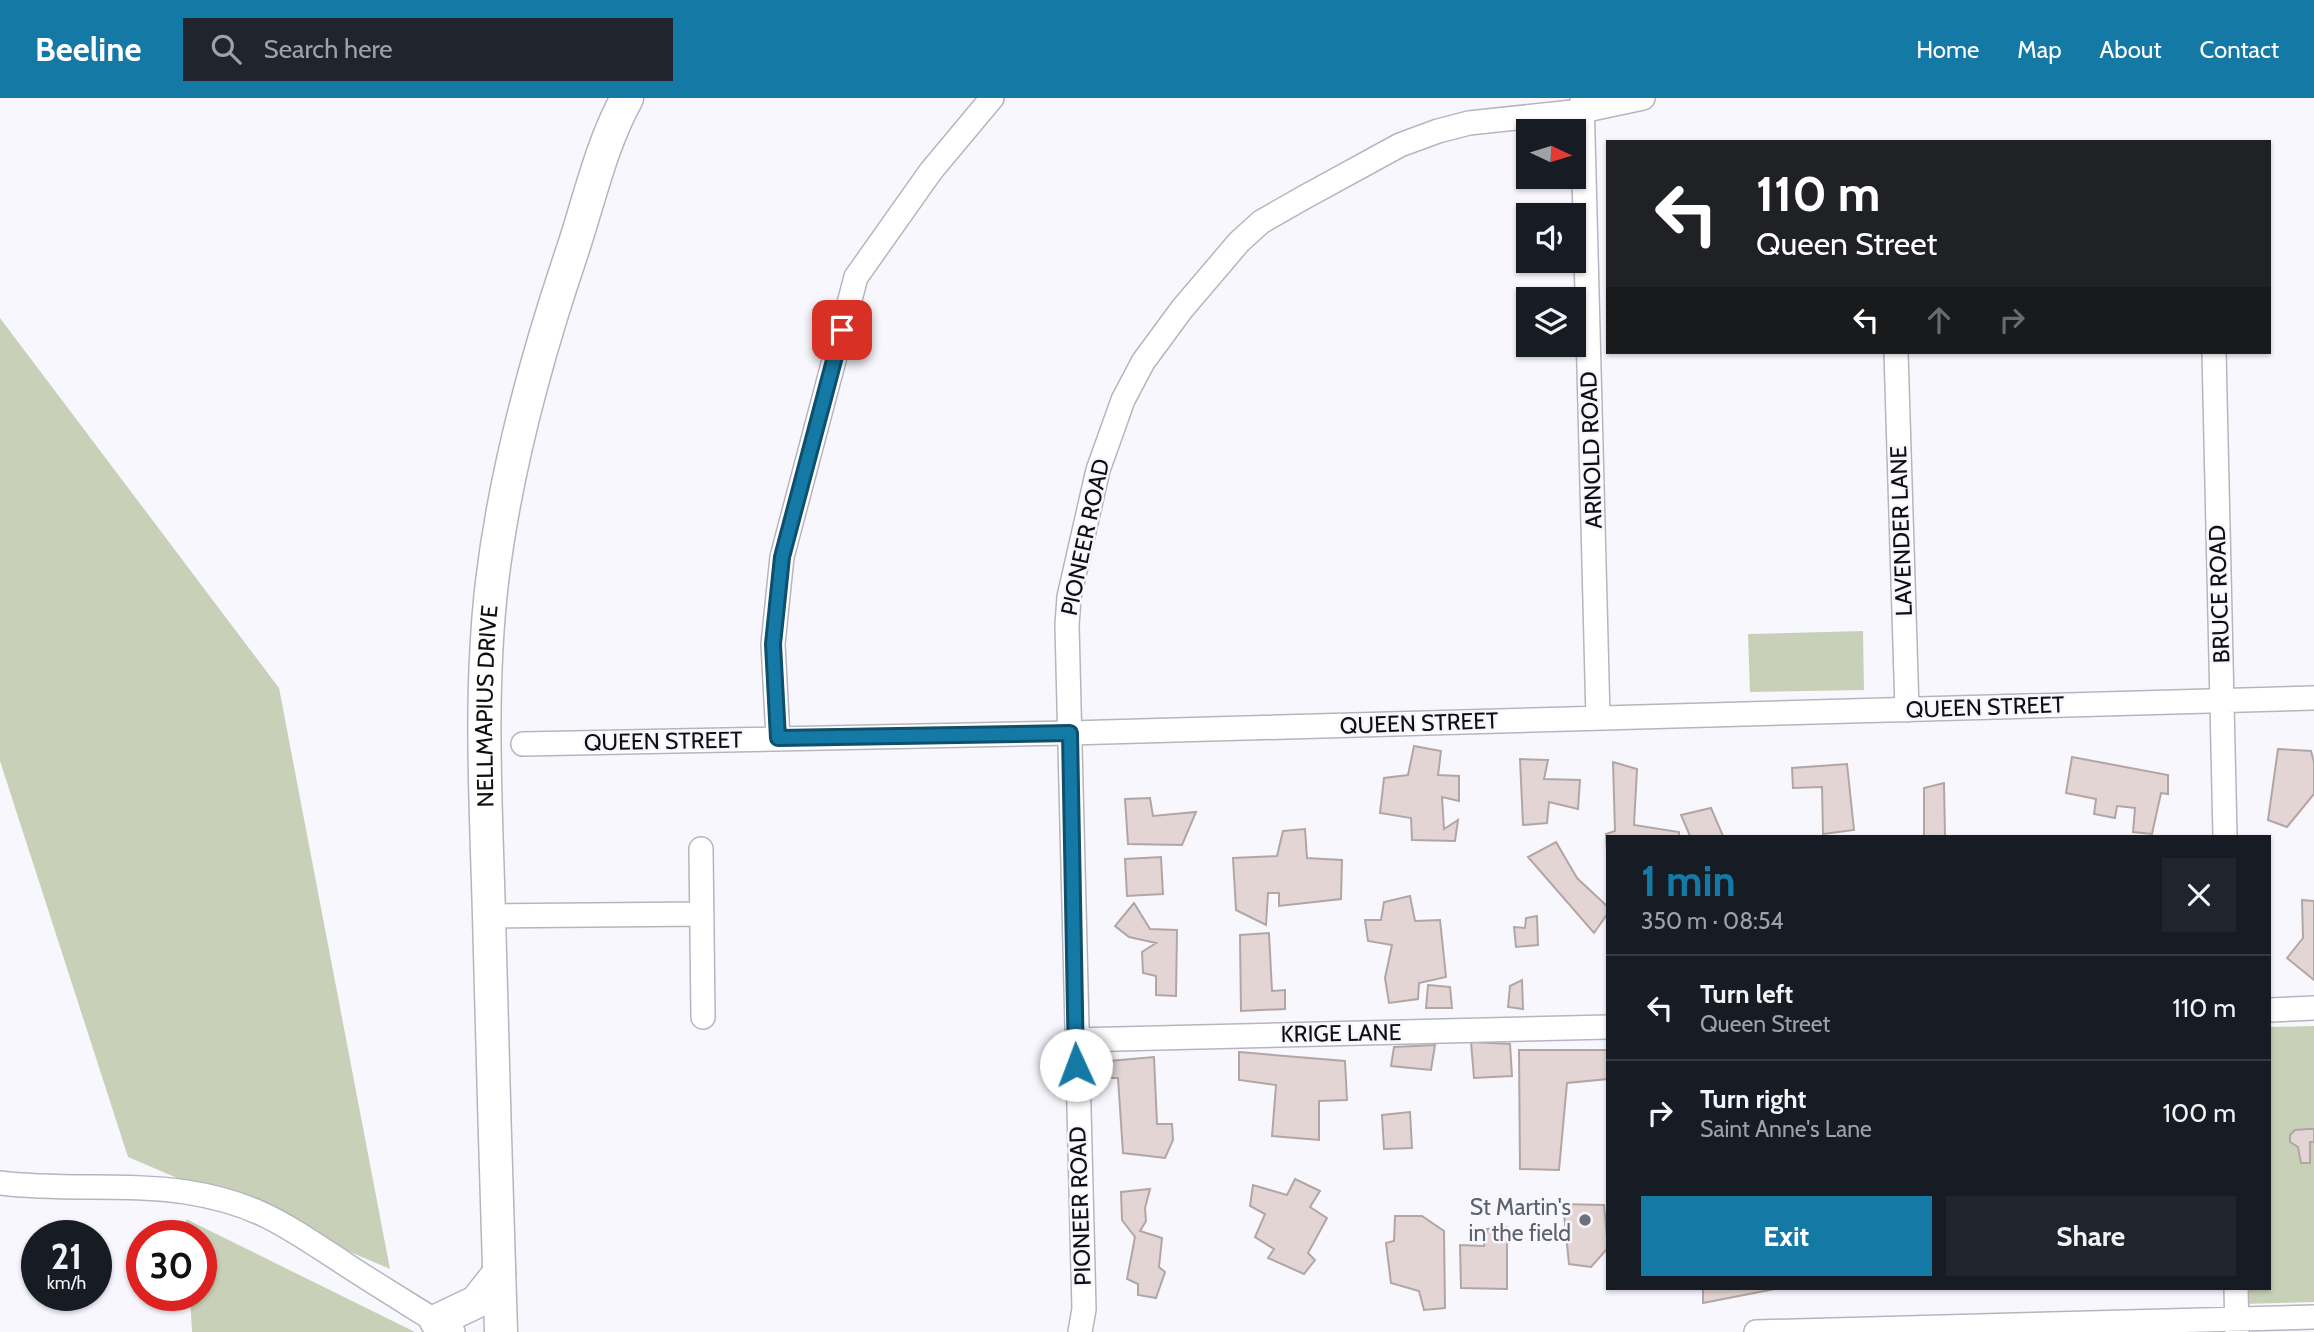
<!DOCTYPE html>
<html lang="en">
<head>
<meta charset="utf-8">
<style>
	body { margin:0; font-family:Cabin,sans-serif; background:#20242c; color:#f1f3f6; height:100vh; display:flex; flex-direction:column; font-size:26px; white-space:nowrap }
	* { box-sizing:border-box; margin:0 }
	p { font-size:23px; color:#9ea1a6 }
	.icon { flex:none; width:38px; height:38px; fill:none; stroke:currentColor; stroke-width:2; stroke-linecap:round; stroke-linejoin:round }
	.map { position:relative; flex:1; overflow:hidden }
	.side { position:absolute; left:1606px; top:737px; width:665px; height:455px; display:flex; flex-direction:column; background:#171b24; border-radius:0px; box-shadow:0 2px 5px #0004 }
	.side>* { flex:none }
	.top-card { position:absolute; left:1606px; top:42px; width:665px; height:214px; border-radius:0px; box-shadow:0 2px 5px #0004; background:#202124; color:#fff; overflow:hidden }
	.needle { width:46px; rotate:94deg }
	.controls { position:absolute; left:1516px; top:21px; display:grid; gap:14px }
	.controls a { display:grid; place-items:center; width:70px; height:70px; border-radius:0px; background:#171b24; box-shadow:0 2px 5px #0004; font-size:35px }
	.speed { position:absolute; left:21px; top:1122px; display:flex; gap:14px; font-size:35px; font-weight:700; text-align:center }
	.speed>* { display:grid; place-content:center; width:91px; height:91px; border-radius:50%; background:#171b24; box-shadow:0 2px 5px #0004; line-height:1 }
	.speed small { font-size:18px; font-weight:400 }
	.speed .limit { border:10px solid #d22; background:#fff; color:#111 }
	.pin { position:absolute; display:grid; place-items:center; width:60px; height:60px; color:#fff; margin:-30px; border-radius:14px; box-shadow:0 4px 10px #0006 }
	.me { position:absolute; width:77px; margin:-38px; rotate:358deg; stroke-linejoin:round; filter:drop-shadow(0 0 5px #0008) }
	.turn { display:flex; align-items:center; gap:24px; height:147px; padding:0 35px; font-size:32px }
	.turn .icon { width:91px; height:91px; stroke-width:2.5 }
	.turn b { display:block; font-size:49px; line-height:60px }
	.lanes { display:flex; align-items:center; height:66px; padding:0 35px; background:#0003; justify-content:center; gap:35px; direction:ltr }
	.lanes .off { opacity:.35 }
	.round { display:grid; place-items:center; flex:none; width:74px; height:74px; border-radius:0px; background:#20242c }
	.overview { display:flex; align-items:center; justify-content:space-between; height:119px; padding:0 35px }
	h1 { font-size:42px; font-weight:800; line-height:52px; color:#1579a5 }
	.cta { display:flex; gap:14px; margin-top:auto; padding:14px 35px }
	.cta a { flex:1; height:80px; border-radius:0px; background:#1579a5; color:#fff; font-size:28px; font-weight:800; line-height:80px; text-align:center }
	.cta a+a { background:#20242c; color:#f1f3f6 }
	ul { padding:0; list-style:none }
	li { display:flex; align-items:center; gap:21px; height:105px; padding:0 35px; border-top:2px solid #363941 }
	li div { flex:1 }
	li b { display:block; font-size:26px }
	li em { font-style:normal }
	header { display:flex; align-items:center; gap:42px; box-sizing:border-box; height:98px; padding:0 35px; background:#1579a5; color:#fff }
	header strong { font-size:33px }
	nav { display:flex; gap:38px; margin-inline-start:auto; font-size:24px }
	.search { width:490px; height:63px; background:#20242c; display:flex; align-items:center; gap:18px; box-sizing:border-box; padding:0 24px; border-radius:0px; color:#9ea1a6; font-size:26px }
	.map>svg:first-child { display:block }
	.green { fill:#c8d1b7 }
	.building { fill:#e2d5d3; stroke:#b2a6a4; stroke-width:2 }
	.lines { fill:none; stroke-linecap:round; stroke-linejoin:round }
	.street-casing { stroke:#b6b5bf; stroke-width:26 }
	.secondary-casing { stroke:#b6b5bf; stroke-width:35 }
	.street { stroke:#fff; stroke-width:23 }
	.secondary { stroke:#fff; stroke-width:32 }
	.route-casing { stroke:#0e4f6b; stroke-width:18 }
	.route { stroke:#1579a5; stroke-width:12 }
	.worship-dot { fill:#6b7280; stroke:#f9f7fe; stroke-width:2.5 }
	.labels { text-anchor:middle; stroke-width:5; stroke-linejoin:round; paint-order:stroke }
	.street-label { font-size:23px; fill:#0f0e12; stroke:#f9f7fe }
	.worship-label { font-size:23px; fill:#5b616d; stroke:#f9f7fe; text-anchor:end }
</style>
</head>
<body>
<header>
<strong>Beeline</strong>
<div class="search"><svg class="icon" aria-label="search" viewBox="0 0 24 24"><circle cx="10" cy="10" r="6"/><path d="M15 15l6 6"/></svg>Search here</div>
<nav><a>Home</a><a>Map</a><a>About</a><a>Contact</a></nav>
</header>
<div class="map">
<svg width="2314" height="1234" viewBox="0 0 2314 1234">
	<rect width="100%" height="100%" fill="#f9f7fe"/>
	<!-- green -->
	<path class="green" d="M0 220 279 590 390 1171 128 1059 0 663Z
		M1863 533 1864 592 1750 594 1748 536Z
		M2314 928V1204L2243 1206 2242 1190H2270V929Z
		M186 1121 415 1234H192L190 1197H201V1138L187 1137Z"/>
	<!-- building -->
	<path class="building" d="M1414 648 1441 653 1438 677 1459 678V703L1442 699 1444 731 1458 722 1455 743 1412 742 1411 720 1380 715 1384 680 1408 677Z
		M2278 651 2311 653 2314 664V696L2287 729 2268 722Z
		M2072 659 2168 677V696L2161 695 2152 736 2133 734 2135 710 2117 708 2115 720 2094 716 2096 701 2066 695Z
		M1520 661 1548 662 1544 681 1580 682 1578 711 1549 704 1547 725 1523 727Z
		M1613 664 1637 671 1634 727 1679 734V738H1608L1607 752 1606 736 1615 733Z
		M1847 666 1854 732 1823 736 1822 689 1793 690 1792 670Z
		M1944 685 1945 738H1924V690Z
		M1150 700 1153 718 1196 714 1182 747 1128 746 1125 701Z
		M1711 710 1723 738H1690L1681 717Z
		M1305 731 1307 760 1342 762 1341 801 1279 808V795H1268L1266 827 1236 812 1233 760 1277 758 1283 733Z
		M1556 744 1577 780 1608 809V815L1594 835 1528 759Z
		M1161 759 1163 796 1127 798 1125 761Z
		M1410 798 1415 823 1440 822 1446 879 1419 885 1418 901 1389 905 1385 880 1392 847 1368 843 1365 822H1381L1384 804Z
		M2302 802 2314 803V882L2287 860 2303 840Z
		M1134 805 1150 831 1177 832 1176 898 1156 897V878L1143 875 1142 854 1156 845 1129 839 1115 828Z
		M1537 818 1538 847 1516 849 1514 829 1525 830 1526 820Z
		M1269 835 1272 893 1285 892V911L1241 913 1240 837Z
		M1522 882 1523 911 1508 909 1510 888Z
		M1428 887 1450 889 1452 910H1426Z
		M1471 944 1510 946 1512 978 1474 980Z
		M1435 947 1431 972 1391 968 1394 949Z
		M1519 952H1608V981L1567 985 1559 1072 1520 1071Z
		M1239 954 1345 963 1347 1002 1319 1003V1042L1272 1038 1276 987 1239 982Z
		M1154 959 1157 1026H1172L1173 1042 1165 1060 1123 1055 1118 980H1102L1098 964Z
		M1410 1014 1412 1050 1384 1051 1382 1017Z
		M2308 1031H2314V1044H2310V1065H2301L2298 1049 2290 1044V1037L2295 1032Z
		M1295 1081 1320 1093 1310 1109 1327 1120 1308 1155 1315 1162 1304 1176 1268 1160 1274 1151 1255 1139 1265 1116 1250 1108 1253 1087 1287 1097Z
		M1150 1091 1145 1110 1146 1123 1140 1133 1162 1140 1159 1169 1165 1174 1156 1200 1138 1197V1186L1127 1181 1135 1139 1122 1122 1121 1094Z
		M1563 1106 1604 1107 1608 1150 1591 1169 1569 1166Z
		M1395 1118H1422L1444 1133 1445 1210 1424 1212 1419 1193 1391 1185 1386 1145 1394 1143Z
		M1507 1129V1191L1461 1190 1460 1147 1484 1148 1487 1131Z
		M1703 1190H1780L1703 1205Z"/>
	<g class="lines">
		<defs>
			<path id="street" d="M1582 0 1598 620
				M1896 254 1907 612
				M2214 254 2225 738
				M778 640 773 546 782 459 856 179 931 73 992 0
				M523 646 1070 635 2314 600
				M701 751 703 919
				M489 818 702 816
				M2270 912 2314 910
				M1075 942 1608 929
				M0 1085C62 1093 125 1085 186 1094 257 1105 287 1128 345 1166 380 1189 417 1211 453 1234
				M2236 1190 2237 1234
				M1080 1234 1084 1211 1067 527 1069 499 1098 372 1123 302 1143 264 1182 211 1239 144 1261 124 1303 100 1400 47 1438 33 1469 25 1582 13 1643 0
				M1756 1234 2314 1219"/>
			<g id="secondary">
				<path d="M436 1223 476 1204 499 1175"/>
				<path id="s1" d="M501 1234C496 1095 493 957 489 818 486 707 479 595 492 484 505 376 537 257 572 154 589 103 601 47 627 0"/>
			</g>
		</defs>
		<!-- street casing -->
		<use href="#street" class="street-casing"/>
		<!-- secondary casing -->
		<use href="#secondary" class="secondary-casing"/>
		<!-- street -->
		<use href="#street" class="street"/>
		<!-- secondary -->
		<use href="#secondary" class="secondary"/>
	</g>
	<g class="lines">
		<defs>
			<path id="route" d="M842 232 782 459 773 546 778 640 1070 635 1076 967"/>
		</defs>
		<!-- route casing -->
		<use href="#route" class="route-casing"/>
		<!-- route -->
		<use href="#route" class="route"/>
	</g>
	<!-- markers -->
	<circle class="worship-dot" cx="1585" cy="1122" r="7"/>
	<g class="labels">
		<!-- street labels -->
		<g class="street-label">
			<text transform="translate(1591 352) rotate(-92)" y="8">ARNOLD ROAD</text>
			<text transform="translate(1901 433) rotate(-92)" y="8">LAVENDER LANE</text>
			<text transform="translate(1085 439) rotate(-78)" y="8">PIONEER ROAD</text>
			<text transform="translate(2219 496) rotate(-92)" y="8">BRUCE ROAD</text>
			<text dy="8" stroke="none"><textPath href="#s1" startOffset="626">NELLMAPIUS DRIVE</textPath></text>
			<text transform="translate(1985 609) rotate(-2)" y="8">QUEEN STREET</text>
			<text transform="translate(1419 625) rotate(-2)" y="8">QUEEN STREET</text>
			<text transform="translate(663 643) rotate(-1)" y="8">QUEEN STREET</text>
			<text transform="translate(1341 935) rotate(-1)" y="8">KRIGE LANE</text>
			<text transform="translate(1080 1108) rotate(-92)" y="8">PIONEER ROAD</text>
		</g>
		<!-- worship labels -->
		<g class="worship-label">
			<text x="1571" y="1117">St Martin's<tspan x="1571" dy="26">in the field</tspan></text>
		</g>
	</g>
</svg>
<div class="controls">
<a><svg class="needle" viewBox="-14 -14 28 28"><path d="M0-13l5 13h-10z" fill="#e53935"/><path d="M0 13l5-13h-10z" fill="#9ea1a6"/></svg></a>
<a><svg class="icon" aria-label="sound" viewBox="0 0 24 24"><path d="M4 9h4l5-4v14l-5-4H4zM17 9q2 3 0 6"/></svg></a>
<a><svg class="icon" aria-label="layers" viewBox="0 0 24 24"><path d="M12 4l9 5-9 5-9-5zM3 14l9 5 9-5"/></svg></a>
</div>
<div class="speed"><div>21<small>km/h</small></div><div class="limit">30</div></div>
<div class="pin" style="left:842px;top:232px;background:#d93025"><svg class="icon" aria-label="arrive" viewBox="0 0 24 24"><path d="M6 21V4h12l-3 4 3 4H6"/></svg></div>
<svg class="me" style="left:1076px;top:967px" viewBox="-20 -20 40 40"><circle r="19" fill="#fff"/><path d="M0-13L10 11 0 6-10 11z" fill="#1579a5"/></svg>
<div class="top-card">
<div class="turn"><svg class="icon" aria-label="left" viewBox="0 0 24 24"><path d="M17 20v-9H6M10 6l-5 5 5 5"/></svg><div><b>110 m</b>Queen Street</div></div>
<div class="lanes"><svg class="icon" aria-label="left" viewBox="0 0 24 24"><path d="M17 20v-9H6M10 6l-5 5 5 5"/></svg><svg class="icon off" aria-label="ahead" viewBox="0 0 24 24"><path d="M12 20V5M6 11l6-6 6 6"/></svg><svg class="icon off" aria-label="right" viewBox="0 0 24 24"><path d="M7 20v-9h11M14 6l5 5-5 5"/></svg></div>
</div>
<section class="side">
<div class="overview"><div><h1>1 min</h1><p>350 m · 08:54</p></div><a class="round"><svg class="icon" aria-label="close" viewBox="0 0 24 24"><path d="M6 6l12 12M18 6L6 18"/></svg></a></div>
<ul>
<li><svg class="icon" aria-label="left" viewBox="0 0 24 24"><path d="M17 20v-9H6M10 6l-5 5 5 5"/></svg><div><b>Turn left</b><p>Queen Street</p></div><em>110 m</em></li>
<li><svg class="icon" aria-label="right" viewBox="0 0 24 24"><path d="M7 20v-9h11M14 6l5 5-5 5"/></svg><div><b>Turn right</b><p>Saint Anne's Lane</p></div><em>100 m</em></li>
</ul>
<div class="cta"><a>Exit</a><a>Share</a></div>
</section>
</div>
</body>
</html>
